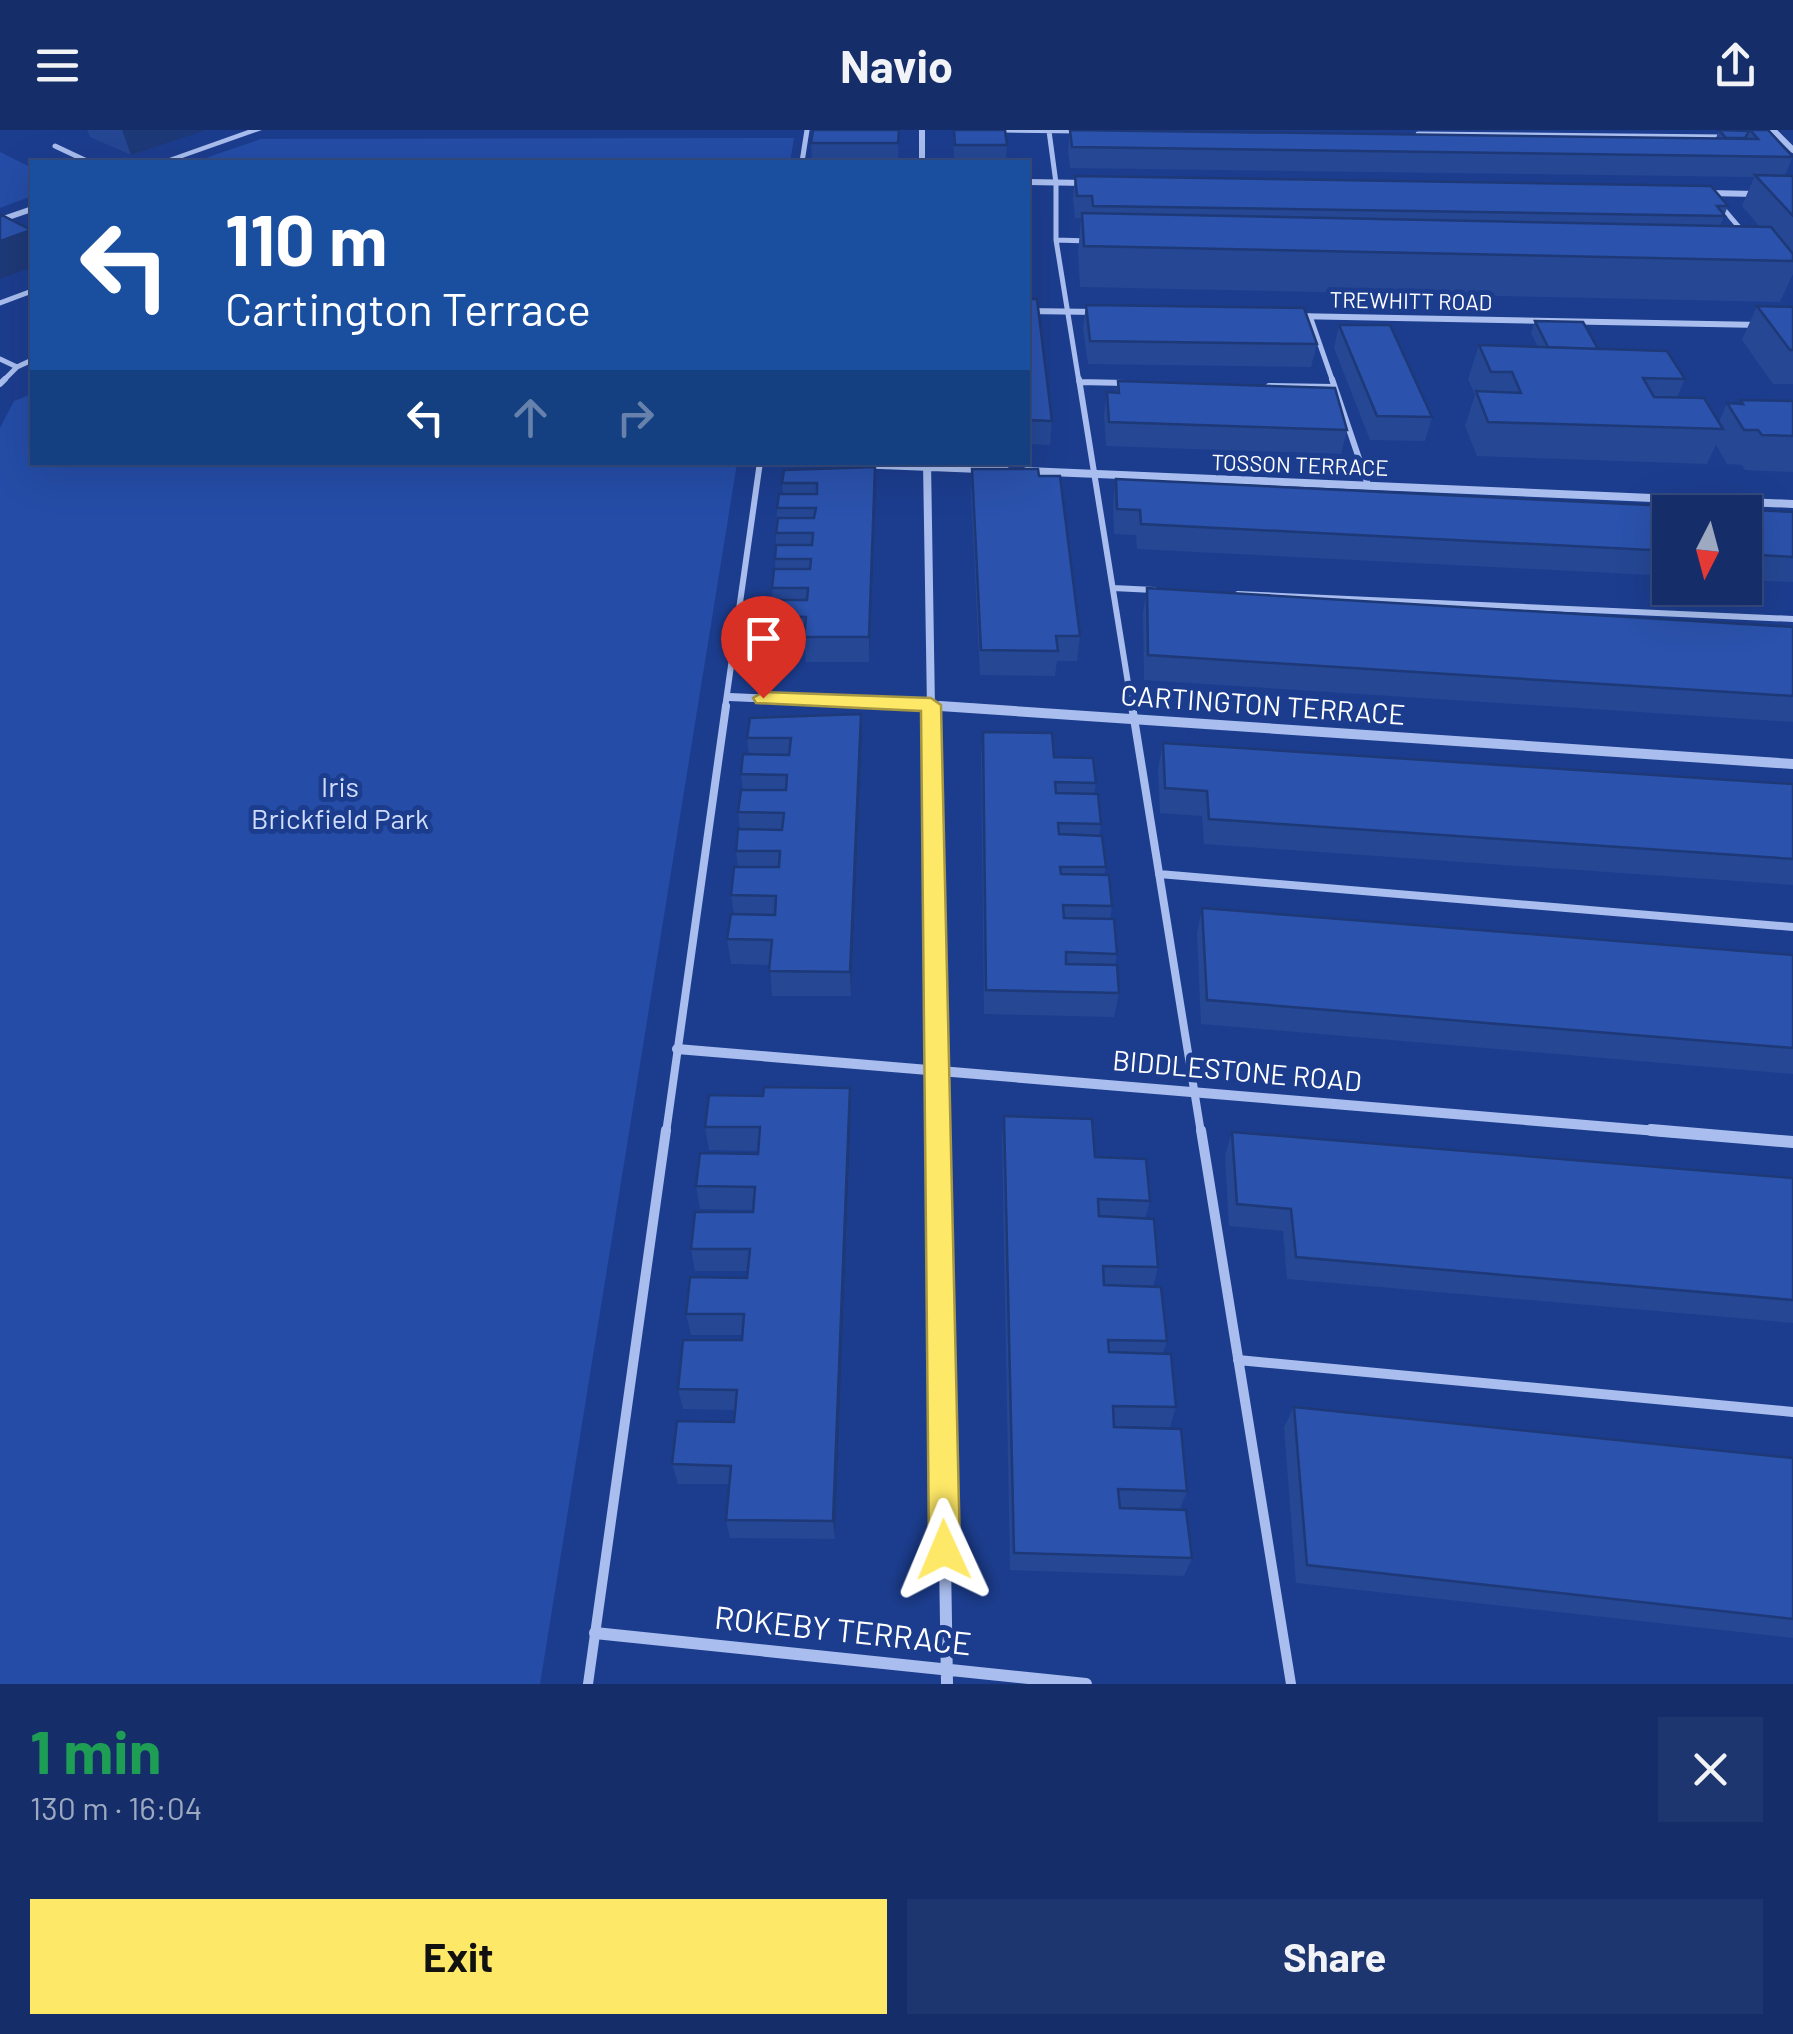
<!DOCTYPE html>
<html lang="en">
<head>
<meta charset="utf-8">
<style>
	body { margin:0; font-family:Barlow,sans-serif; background:#1e3670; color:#f1f3f6; height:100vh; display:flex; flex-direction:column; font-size:38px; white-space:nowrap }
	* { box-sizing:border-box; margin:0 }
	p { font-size:32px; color:#9da8c1 }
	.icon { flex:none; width:55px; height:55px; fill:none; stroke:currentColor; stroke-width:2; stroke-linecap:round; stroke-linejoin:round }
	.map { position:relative; height:1554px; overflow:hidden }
	.drawer { display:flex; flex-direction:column; background:#152e6a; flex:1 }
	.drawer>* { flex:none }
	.top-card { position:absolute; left:30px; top:30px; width:1000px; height:305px; border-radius:0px; box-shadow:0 10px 40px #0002,0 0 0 2px #344a7e; background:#1a4fa0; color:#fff; overflow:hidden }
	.needle { width:65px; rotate:186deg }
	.fabs { position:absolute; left:1652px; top:365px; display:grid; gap:20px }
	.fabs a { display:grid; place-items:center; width:110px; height:110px; border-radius:0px; background:#152e6a; box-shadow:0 10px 40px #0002,0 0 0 2px #344a7e; font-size:50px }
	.pin { position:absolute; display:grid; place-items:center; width:85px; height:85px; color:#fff; margin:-102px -42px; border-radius:50% 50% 50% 0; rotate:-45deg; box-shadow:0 0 10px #0007 }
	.pin .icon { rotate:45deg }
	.me { position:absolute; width:110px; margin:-55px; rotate:359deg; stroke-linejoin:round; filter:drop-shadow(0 0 8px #0008) }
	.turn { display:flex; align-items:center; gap:35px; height:210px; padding:0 30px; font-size:45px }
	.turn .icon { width:130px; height:130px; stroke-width:2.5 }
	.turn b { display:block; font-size:70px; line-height:85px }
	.lanes { display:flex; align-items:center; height:95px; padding:0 30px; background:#0003; justify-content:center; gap:50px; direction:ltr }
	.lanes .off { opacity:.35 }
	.round { display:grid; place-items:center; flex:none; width:105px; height:105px; border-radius:0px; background:#1e3670 }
	.head { display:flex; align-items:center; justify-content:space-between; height:170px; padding:0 30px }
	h1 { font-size:60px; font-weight:700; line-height:75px; color:#1e9e55 }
	.cta { display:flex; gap:20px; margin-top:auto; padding:20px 30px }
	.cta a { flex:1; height:115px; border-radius:0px; background:#fee867; color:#111; font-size:40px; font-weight:700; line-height:115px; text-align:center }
	.cta a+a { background:#1e3670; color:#f1f3f6 }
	header { display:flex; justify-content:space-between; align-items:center; height:130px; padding:0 30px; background:#152e6a; font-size:45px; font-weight:700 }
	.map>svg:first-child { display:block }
	.green { fill:#254da7 }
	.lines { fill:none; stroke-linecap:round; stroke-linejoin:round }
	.service-far3 { stroke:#a9beee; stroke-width:5 }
	.service-far2 { stroke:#a9beee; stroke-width:6 }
	.service-far1 { stroke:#a9beee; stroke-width:8 }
	.service { stroke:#a9beee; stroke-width:10 }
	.minor-far3 { stroke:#a9beee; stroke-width:6 }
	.minor-far2 { stroke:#a9beee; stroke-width:8 }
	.minor-far1 { stroke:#a9beee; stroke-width:10 }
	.minor { stroke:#a9beee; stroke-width:12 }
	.tertiary { fill:#a9beee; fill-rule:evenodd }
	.wall { fill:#254794 }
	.shaded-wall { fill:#1e3978 }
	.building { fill:#2b52ac; stroke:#1e3978; stroke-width:2.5 }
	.route { fill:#fee867; stroke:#a59743; stroke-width:2.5 }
	.labels { text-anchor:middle; stroke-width:10; stroke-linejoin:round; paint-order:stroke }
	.far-street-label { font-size:22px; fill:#fff; stroke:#1c3d8e }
	.street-label { font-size:28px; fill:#fff; stroke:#1c3d8e }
	.park-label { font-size:28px; fill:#cfdcfa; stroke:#1c3d8e }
	.near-street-label { font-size:32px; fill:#fff; stroke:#1c3d8e }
</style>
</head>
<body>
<header><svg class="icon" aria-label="menu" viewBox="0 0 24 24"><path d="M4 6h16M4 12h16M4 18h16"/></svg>Navio<svg class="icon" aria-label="share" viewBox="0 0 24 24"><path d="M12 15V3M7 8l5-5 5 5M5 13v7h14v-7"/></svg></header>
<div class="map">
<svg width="1793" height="1554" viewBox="0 0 1793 1554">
	<rect width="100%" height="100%" fill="#1c3d8e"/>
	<!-- green -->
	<path class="green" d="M794 8 790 32H194L261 9Z
		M0 22 32 38V66L0 78Z
		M32 264V332L737 333 540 1554H0V298L14 271Z"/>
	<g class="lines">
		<!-- service-far3 -->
		<path class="service-far3" d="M1002 0 1079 1
			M1049 1 1056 53V110L1079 252
			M1418 4 1724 7
			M55 16 89 32
			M802 32 807 0
			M1721 76 1744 103
			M1056 110 1089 111
			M0 173 32 161
			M1310 186 1333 252
			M0 229 17 237 32 230
			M2 252 17 237"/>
		<!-- service-far2 -->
		<path class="service-far2" d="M1079 249 1132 578
			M1332 249 1368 355
			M1080 252 1125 253
			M0 254 5 249
			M1269 256 1334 257
			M1113 458 1154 460
			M1238 464 1793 489
			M725 578 760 332"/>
		<!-- service-far1 -->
		<path class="service-far1" d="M1132 576 1201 1003
			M1159 744 1793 797
			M666 1003 726 576"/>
		<!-- service -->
		<path class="service" d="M1201 1000 1291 1554
			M1238 1230 1793 1282
			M588 1554 666 1000"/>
		<!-- minor-far3 -->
		<path class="minor-far3" d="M922 0V32
			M1773 0 1793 20
			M1028 52 1086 53
			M1708 63 1756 64
			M1028 181 1096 182
			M1293 186 1761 195"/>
		<!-- minor-far2 -->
		<path class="minor-far2" d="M806 332 1005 340
			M927 332 931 578
			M1027 341 1793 374
			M729 567 977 578"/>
		<!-- minor-far1 -->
		<path class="minor-far1" d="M931 576 938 1003
			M940 576 1793 634
			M677 919 1681 1003"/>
		<!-- minor -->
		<path class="minor" d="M938 1000 947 1554
			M1651 1000 1793 1012
			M595 1503 1086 1554"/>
		<!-- tertiary -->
		<path class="tertiary" d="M248 0H262L171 32H158Z
			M32 76V82L0 93V87Z"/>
	</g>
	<!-- wall -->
	<path class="wall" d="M87 0H207L131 25 90 7Z
		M899 0 898 32H812L811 13Z
		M953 0H1005L1007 15 1006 32H954Z
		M1070 0 1716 8 1719 0H1768L1793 26 1785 46H1793V144L1780 172 1080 157 1078 124 1081 88H1075L1073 68 1075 46 1728 76 1720 96 1760 97 1742 76 1754 47 1070 38 1068 20Z
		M1028 169 1052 291 1050 315 1028 314Z
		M1086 175 1317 214 1311 237 1088 234 1083 198Z
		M1757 176 1793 177V254H1773L1742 210Z
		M1535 191 1598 219 1685 249 1677 267 1719 292 1727 273 1739 274 1740 270 1793 271V342L1745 340 1742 335 1727 334 1716 315 1707 334 1477 326 1465 296 1475 265 1468 249 1479 215 1538 217 1531 203Z
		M1339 195 1432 287 1425 311 1370 310 1334 218Z
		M1118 251 1347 300 1341 324 1106 316 1104 286 1107 262 1116 263Z
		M875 337 869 532H806L804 512 772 511 770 486 773 470 772 458 775 439 777 378 783 364 782 353Z
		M972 339 1039 346 1080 506 1077 531H1057L1055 546 980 545 971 364Z
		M1116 349 1793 382V452L1745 450V382H1670V446L1137 419 1136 405 1114 404 1113 373Z
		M1147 458 1793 497V592L1144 550 1143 483Z
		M861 584 862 609 851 866H772L770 835 731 834 727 809 734 784 731 765 738 737 736 721 740 700 738 682 743 660 741 644 749 624 747 608Z
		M983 602 1054 627 1096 653 1094 664 1101 694 1099 706 1106 737 1104 745 1112 776 1110 789 1117 824 1115 835 1119 863 1114 887 984 884 981 627Z
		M1163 613 1793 654V755L1204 714 1202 686 1160 683 1158 639Z
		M1202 778 1793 825V944L1201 894 1197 803Z
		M851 982 835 1409 730 1408 726 1390 729 1354H678L672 1334 734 1292 735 1280 683 1279 678 1259 742 1210V1205H691L686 1184 747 1148V1141H695L691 1119 753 1082V1080L700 1079 696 1056 758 1024V1021L709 1020 705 997Z
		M1004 986 1095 1027 1150 1071 1145 1088 1158 1137 1153 1157 1167 1211 1163 1223 1176 1277 1170 1297 1114 1296V1297L1187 1361 1180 1379 1192 1428 1184 1446 1010 1440 1002 1010Z
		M1232 1002 1793 1048V1193L1287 1149 1283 1101 1229 1096 1225 1025Z
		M1294 1277 1793 1328V1508L1296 1453 1284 1297Z"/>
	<!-- shaded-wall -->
	<path class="shaded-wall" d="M122 0H207L131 25Z
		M31 100 32 137 0 149V111Z
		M875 337 876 361 869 532V507Z
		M861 584 862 609 851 866 850 842Z
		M850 958 851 982 835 1409 833 1391Z"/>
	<!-- building -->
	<path class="building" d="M813 0H899L898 13H811Z
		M954 0H1005L1007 15H955Z
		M1070 0 1758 9 1750 0H1768L1793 27 1072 17Z
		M1719 0 1749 1 1745 8H1726Z
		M1755 45 1793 46V86Z
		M1075 46 1711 56 1728 76H1717L1725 86 1093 76 1092 66H1077Z
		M1082 83 1771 97 1793 124V131L1084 116Z
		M0 84 31 100 0 111Z
		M1028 169H1037L1052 291 1028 290Z
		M1086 175 1304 178 1317 214 1090 211Z
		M1757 176 1793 177V220H1790Z
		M1535 191 1583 192 1598 219 1548 217Z
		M1339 195H1390L1432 287 1377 286Z
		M1479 215 1667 221 1685 249 1643 248 1654 267 1704 268 1723 299 1488 292 1476 261 1521 263 1512 242H1491Z
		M1118 251 1335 258 1347 300 1109 292 1107 262 1119 263Z
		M1740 270 1793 271V306L1762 305 1758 300H1744L1727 273 1743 274Z
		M875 337 869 507H804L806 487 770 486 772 470H807L808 458H772L774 439H810L811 429H775L776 415H812L813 403H776L778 388H814L816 378H777L779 364H817V353H782L784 340Z
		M972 339H1038L1039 346H1060L1080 506H1056L1058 521 981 520Z
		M1116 349 1793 382V427L1745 424V382H1670V421L1141 394 1140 380 1117 379Z
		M1147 458 1793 497V566L1148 525Z
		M861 584 850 842 769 841 772 810 727 809 731 784 775 785 776 766 731 765 734 737H779L780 721H736L738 699 782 700 784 683 738 682 741 660H786L787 645 741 644 743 624 789 625 791 608H747L750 588Z
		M983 602 1052 603 1054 627 1093 628 1096 653 1055 652 1056 663 1098 664 1101 694 1058 693 1059 704 1102 706 1106 737H1060L1061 744 1109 745 1112 776 1063 775 1064 788 1114 789 1117 824 1066 822V834L1117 835 1119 863 986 860Z
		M1163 613 1793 654V729L1209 689 1207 661 1165 658Z
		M1202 778 1793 825V918L1207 870Z
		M764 957 850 958 833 1391 726 1390 731 1336 672 1334 677 1291 734 1292 737 1260 678 1259 683 1210H742L744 1184H686L690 1147 747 1148 750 1119H691L695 1082H753L755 1057 696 1056 700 1023 758 1024 760 997H705L709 965 763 966Z
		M1004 986 1092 989 1095 1027 1146 1029 1150 1071 1098 1069 1099 1086 1154 1089 1158 1137 1103 1136 1104 1155 1161 1157 1167 1211 1108 1210 1109 1222 1171 1224 1176 1277 1113 1276 1114 1297 1181 1299 1187 1361 1118 1359 1120 1378 1186 1380 1192 1428 1014 1423Z
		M1232 1002 1793 1048V1170L1296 1127 1291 1079 1237 1074Z
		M1294 1277 1793 1328V1489L1307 1435Z"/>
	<!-- route -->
	<path class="route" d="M763 562 931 568 941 575 960 1420 956 1431 944 1435 933 1431 929 1420 921 581 756 573 753 568Z"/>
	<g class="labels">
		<!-- far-street labels -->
		<g class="far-street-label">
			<text transform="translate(1411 171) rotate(1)" y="8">TREWHITT ROAD</text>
			<text transform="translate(1300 335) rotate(2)" y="8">TOSSON TERRACE</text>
		</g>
		<!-- street labels -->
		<g class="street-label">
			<text transform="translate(1263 575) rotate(4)" y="10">CARTINGTON TERRACE</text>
			<text transform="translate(1237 941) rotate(5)" y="10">BIDDLESTONE ROAD</text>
		</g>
		<!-- park labels -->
		<g class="park-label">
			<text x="340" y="667">Iris<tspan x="340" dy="32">Brickfield Park</tspan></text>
		</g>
		<!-- near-street labels -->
		<g class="near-street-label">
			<text transform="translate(843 1501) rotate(6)" y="11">ROKEBY TERRACE</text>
		</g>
	</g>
</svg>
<div class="fabs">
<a><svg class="needle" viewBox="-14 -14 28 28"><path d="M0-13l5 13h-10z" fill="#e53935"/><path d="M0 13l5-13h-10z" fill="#9da8c1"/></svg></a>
</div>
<div class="pin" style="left:763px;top:568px;background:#d93025"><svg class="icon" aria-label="arrive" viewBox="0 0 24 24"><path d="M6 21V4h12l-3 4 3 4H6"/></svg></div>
<svg class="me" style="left:944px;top:1420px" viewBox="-20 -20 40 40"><path d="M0-17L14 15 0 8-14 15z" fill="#fee867" stroke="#fff" stroke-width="4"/></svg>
<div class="top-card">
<div class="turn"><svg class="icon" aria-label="left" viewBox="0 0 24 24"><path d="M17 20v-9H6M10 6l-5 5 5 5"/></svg><div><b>110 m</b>Cartington Terrace</div></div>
<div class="lanes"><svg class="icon" aria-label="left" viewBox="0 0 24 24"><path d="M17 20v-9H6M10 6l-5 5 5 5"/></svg><svg class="icon off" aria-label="ahead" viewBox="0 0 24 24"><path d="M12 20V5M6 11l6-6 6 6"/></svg><svg class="icon off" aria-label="right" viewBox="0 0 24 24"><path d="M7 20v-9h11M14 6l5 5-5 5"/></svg></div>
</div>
</div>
<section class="drawer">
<div class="head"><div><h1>1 min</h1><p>130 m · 16:04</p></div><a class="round"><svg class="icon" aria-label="close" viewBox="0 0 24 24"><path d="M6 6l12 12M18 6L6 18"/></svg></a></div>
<div class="cta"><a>Exit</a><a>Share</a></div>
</section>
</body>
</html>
